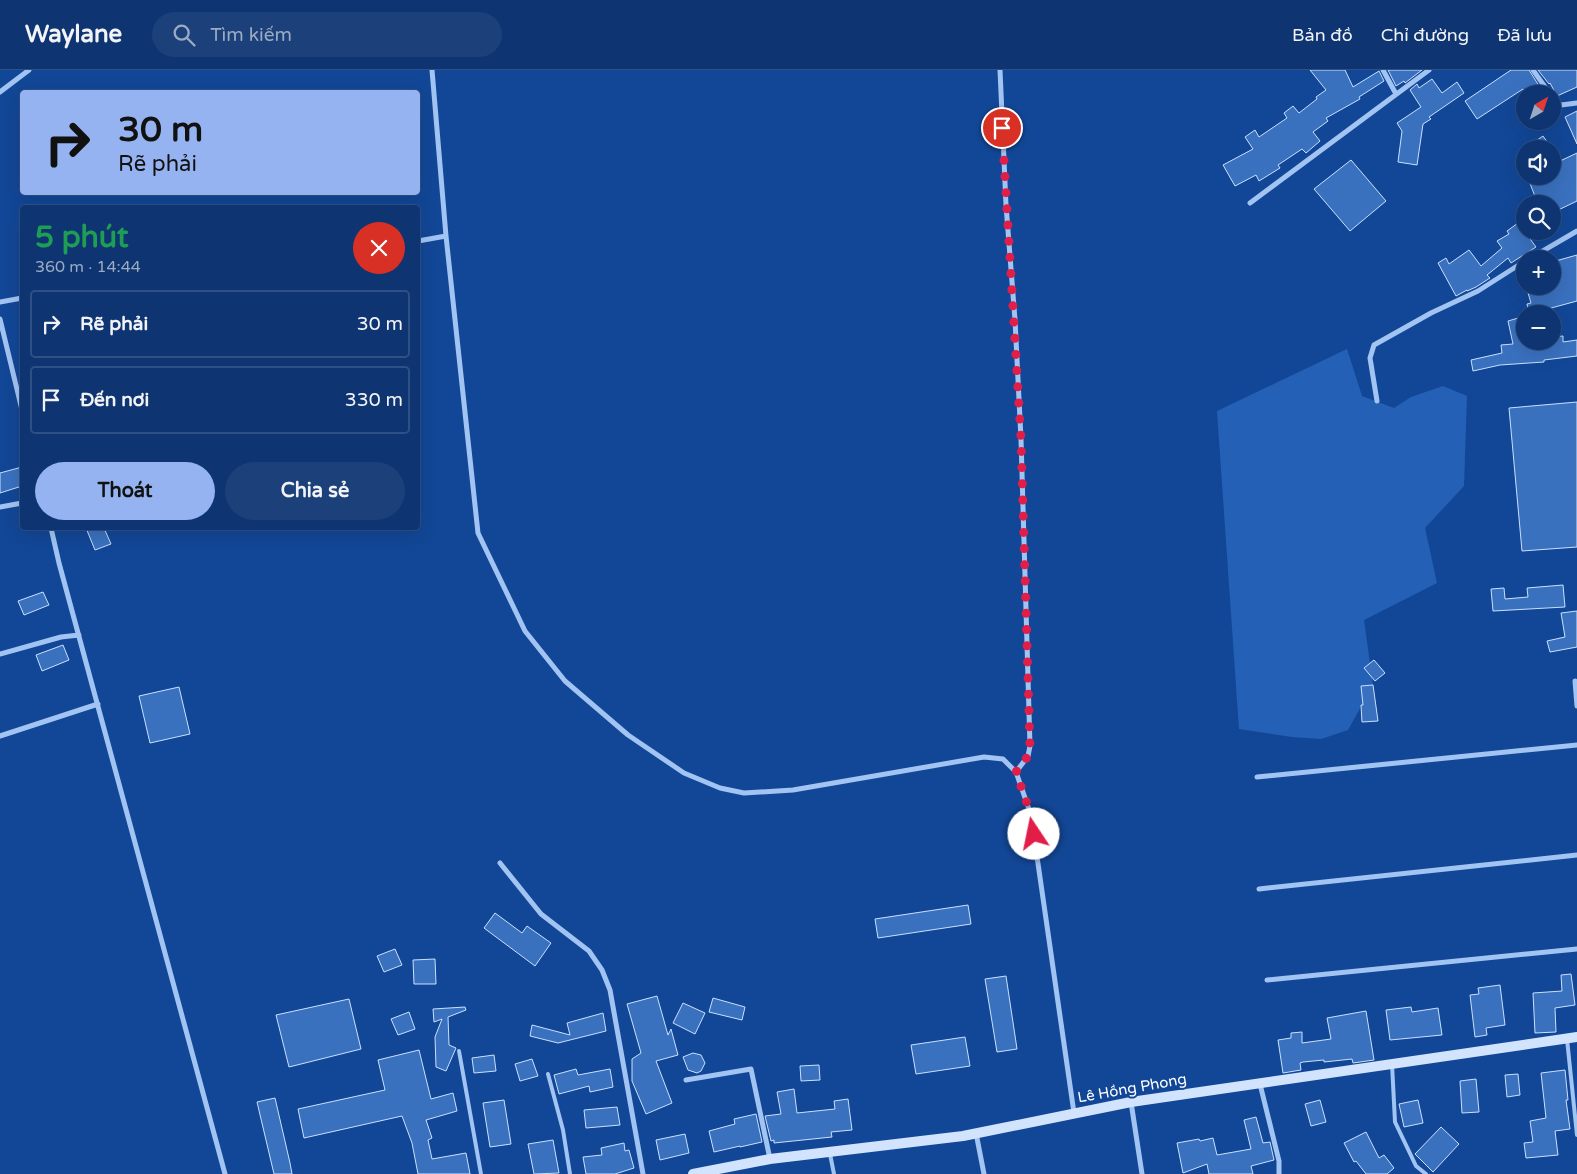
<!DOCTYPE html>
<html lang="vi">
<head>
<meta charset="utf-8">
<style>
	body { margin:0; font-family:"Varela Round",sans-serif; background:#1c4079; color:#f1f3f6; height:100vh; display:flex; flex-direction:column; font-size:19px; white-space:nowrap }
	* { box-sizing:border-box; margin:0 }
	p { font-size:16px; color:#9babc3 }
	.icon { flex:none; width:28px; height:28px; fill:none; stroke:currentColor; stroke-width:2; stroke-linecap:round; stroke-linejoin:round }
	.map { position:relative; flex:1; overflow:hidden }
	.drawer { position:absolute; left:20px; top:135px; width:400px; height:325px; display:flex; flex-direction:column; background:#0e3571; border-radius:5px; box-shadow:0 5px 20px #0002,0 0 0 1px #2e5084 }
	.drawer>* { flex:none }
	.top-card { position:absolute; left:20px; top:20px; width:400px; height:105px; border-radius:5px; box-shadow:0 5px 20px #0002,0 0 0 1px #2e5084; background:#95b2f1; color:#111; overflow:hidden }
	.needle { width:32px; rotate:39deg }
	.buttons { position:absolute; left:1516px; top:15px; display:grid; gap:10px }
	.buttons a { display:grid; place-items:center; width:45px; height:45px; border-radius:50%; background:#0e3571; box-shadow:0 5px 20px #0002,0 0 0 1px #2e5084; font-size:25px }
	.pin { position:absolute; display:grid; place-items:center; width:42px; height:42px; color:#fff; margin:-21px; border:2px solid #fff; border-radius:50%; box-shadow:0 1px 5px #0007 }
	.me { position:absolute; width:55px; margin:-28px; rotate:349deg; stroke-linejoin:round; filter:drop-shadow(0 0 4px #0008) }
	.turn { display:flex; align-items:center; gap:18px; height:105px; padding:0 15px; font-size:22px }
	.turn .icon { width:65px; height:65px; stroke-width:2.5 }
	.turn b { display:block; font-size:35px; line-height:42px }
	.round { display:grid; place-items:center; flex:none; width:52px; height:52px; border-radius:26px; background:#1c4079 }
	.headline { display:flex; align-items:center; justify-content:space-between; height:85px; padding:0 15px }
	h1 { font-size:30px; font-weight:700; line-height:38px; color:#1e9e55 }
	.button { display:flex; gap:10px; margin-top:auto; padding:10px 15px }
	.button a { flex:1; height:58px; border-radius:30px; background:#95b2f1; color:#111; font-size:20px; font-weight:700; line-height:58px; text-align:center }
	.button a+a { background:#1c4079; color:#f1f3f6 }
	ul { padding:0; list-style:none }
	li { display:flex; align-items:center; gap:15px; height:68px; margin:0 10px 8px; padding:0 5px; border:2px solid #2e5084; border-radius:5px }
	li div { flex:1 }
	li b { display:block; font-size:19px }
	li em { font-style:normal }
	header { display:flex; align-items:center; gap:30px; box-sizing:border-box; height:70px; padding:0 25px; background:#0e3571; border-bottom:1px solid #2e5084 }
	header strong { font-size:24px }
	nav { display:flex; gap:28px; margin-inline-start:auto; font-size:18px }
	.search { width:350px; height:45px; background:#1c4079; display:flex; align-items:center; gap:12px; box-sizing:border-box; padding:0 18px; border-radius:28px; color:#9babc3; font-size:19px }
	.map>svg:first-child { display:block }
	.green { fill:#2461b6 }
	.building { fill:#3a71bf; stroke:#cae0fd }
	.lines { fill:none; stroke-linecap:round; stroke-linejoin:round }
	.lane { stroke:#a2c4f3; stroke-width:4 }
	.street { stroke:#a2c4f3; stroke-width:5 }
	.secondary { stroke:#d2e3fd; stroke-width:10 }
	.route { stroke:#e11d48; stroke-width:9; stroke-dasharray:0 16.2 }
	.labels { text-anchor:middle; stroke-width:4; stroke-linejoin:round; paint-order:stroke }
	.street-label { font-size:15px; fill:#fff; stroke:#124797 }
</style>
</head>
<body>
<header>
<strong>Waylane</strong>
<div class="search"><svg class="icon" aria-label="search" viewBox="0 0 24 24"><circle cx="10" cy="10" r="6"/><path d="M15 15l6 6"/></svg>Tìm kiếm</div>
<nav><a>Bản đồ</a><a>Chỉ đường</a><a>Đã lưu</a></nav>
</header>
<div class="map">
<svg width="1577" height="1104" viewBox="0 0 1577 1104">
	<rect width="100%" height="100%" fill="#124797"/>
	<!-- green -->
	<path class="green" d="M1347 279 1362 326 1394 338 1411 327 1443 316 1467 326 1464 416 1425 458 1437 513 1364 550 1373 615 1348 660 1321 669 1292 667 1239 659 1217 341Z"/>
	<!-- building -->
	<path class="building" d="M1310 0H1345L1353 17 1379 1 1384 11 1359 27 1360 29 1326 48 1328 51 1313 62 1320 71 1306 83 1302 79 1278 95 1280 98 1259 111 1256 105 1235 116 1223 95 1253 79 1245 67 1255 60 1259 67 1287 48 1284 43 1293 36 1299 43 1317 29 1316 27 1326 20Z
		M1388 0H1422L1405 13 1404 11 1396 16Z
		M1511 0H1529L1541 19 1534 24H1526L1523 19 1477 49 1465 31Z
		M1538 0H1577V17L1557 26 1550 13 1549 14Z
		M1432 9 1442 23 1457 12 1464 23 1429 47 1431 49 1423 54 1417 95 1398 92 1402 61 1397 53 1421 37 1410 20 1417 14 1419 18Z
		M1577 41V74L1565 47Z
		M1543 66 1552 79H1524Z
		M1552 80 1560 91 1577 83V131L1552 143V134H1538L1529 111 1541 106H1552Z
		M1351 90 1386 131 1350 161 1314 119Z
		M1525 148V162L1536 177 1511 193 1508 188 1487 205 1490 208 1476 217 1467 221V220L1456 226 1438 193 1446 188 1449 194 1469 180 1481 196 1502 178 1497 171 1509 164 1507 161Z
		M1577 185V231L1529 244 1527 234 1531 233 1526 216H1552V192Z
		M1525 246V273L1552 271V267L1563 266V272L1577 270V286L1544 290V292L1500 295 1473 301 1471 290 1502 283 1501 275 1513 274 1508 251Z
		M1577 332V477L1522 481 1509 338Z
		M22 397V416L0 423V403Z
		M86 458H104L111 474 95 480Z
		M1563 515 1565 537 1493 541 1491 519 1504 518 1505 529 1528 527 1527 518Z
		M43 522 49 535 24 545 18 531Z
		M1577 541V577L1550 582 1547 571 1565 567 1561 543Z
		M63 575 69 590 42 601 36 585Z
		M1374 590 1385 603 1375 611 1364 598Z
		M1373 615 1378 651 1362 652 1361 635H1363L1361 616Z
		M179 617 190 664 150 673 139 626Z
		M968 835 971 854 878 868 875 849Z
		M495 843 522 863 527 856 551 873 535 896 484 858Z
		M395 879 402 895 384 902 377 886Z
		M435 889 436 914H414L413 890Z
		M1571 904 1575 935 1555 938 1556 962 1535 963 1533 923 1562 921 1561 905Z
		M1006 906 1017 979 997 982 985 909Z
		M1500 915 1505 955 1486 958 1487 965 1475 967 1470 925 1479 924 1478 918Z
		M657 926 668 965 671 959 678 985 656 991 672 1033 646 1044 632 1011V989L641 983 627 934Z
		M713 928 745 937 742 950 709 942Z
		M349 929 361 979 289 997 276 945Z
		M683 933 705 943 695 964 673 953Z
		M465 937 466 940 448 947 449 975 456 978 446 1001 436 997 435 967 442 949 434 952 433 939Z
		M1411 937 1412 942 1438 938 1442 965 1390 970 1386 940Z
		M1366 941 1374 990 1353 993 1352 989 1324 992V990L1303 992 1300 993 1301 1000 1283 1003 1278 970 1291 968V963L1302 962V973L1331 969 1327 948Z
		M409 942 415 959 398 965 391 949Z
		M603 943 606 961 558 973 530 966 532 955 570 965 567 953Z
		M965 967 970 996 916 1004 911 975Z
		M419 980 431 1029 453 1023 457 1041 426 1050 432 1068 428 1070 432 1089 466 1083 470 1104H418L412 1073 402 1046 304 1068 298 1039 385 1020 378 990Z
		M693 983 701 985 705 993 701 1001 697 1003 688 1000 683 987Z
		M494 985 496 1001 474 1003 472 988Z
		M532 989 538 1006 520 1011 515 994Z
		M819 995 820 1010 801 1011 800 996Z
		M576 999 578 1005 610 999 613 1017 590 1022 589 1016 559 1024 554 1005Z
		M1565 1000 1568 1030H1566L1570 1059 1555 1061 1558 1085 1526 1088 1524 1073 1533 1072 1530 1051 1546 1048 1541 1003Z
		M1518 1004 1520 1025 1507 1027 1505 1005Z
		M1476 1009 1479 1042 1462 1043 1460 1011Z
		M794 1019 797 1043 835 1039 834 1031 848 1029 852 1060 831 1062 832 1067 774 1073V1070L771 1071 765 1046 781 1044 777 1022Z
		M275 1028 290 1093 292 1104H274L257 1032Z
		M504 1030 511 1074 490 1077 483 1033Z
		M1320 1030 1326 1052 1311 1056 1305 1034Z
		M1418 1030 1423 1053 1404 1057 1399 1034Z
		M617 1037 620 1055 586 1058 584 1040Z
		M756 1044 762 1072 740 1077V1076L714 1082 709 1061 735 1054 734 1049Z
		M1256 1047 1263 1073 1270 1072 1274 1090 1251 1096 1253 1104H1209L1207 1094 1183 1103 1177 1073 1199 1069 1200 1071 1213 1068 1217 1085 1251 1079 1244 1050Z
		M1441 1057 1459 1074 1433 1102 1415 1084Z
		M1366 1062 1379 1088 1384 1085 1394 1098 1387 1104H1366L1356 1091 1354 1092 1344 1073Z
		M685 1064 689 1083 660 1090 656 1070Z
		M553 1070 559 1103 534 1104 528 1074Z
		M624 1073 625 1081 629 1080 634 1098 615 1104H586L583 1087 602 1085 601 1078Z"/>
	<g class="lines">
		<!-- lane -->
		<path class="lane" d="M1567 969 1577 1065
			M459 981 481 1104
			M1392 994 1395 1052 1416 1096 1426 1104
			M548 1004 563 1060 570 1104
			M830 1084 834 1104"/>
		<!-- street -->
		<path class="street" d="M432 0 446 166 478 463 525 561 565 611 628 665 684 703 720 718 744 723 793 720 984 687 1003 689 1016 702 1031 745 1074 1043
			M1000 0 1006 135 1015 250 1021 369 1030 676 1028 686 1016 702
			M1383 0 1396 24
			M1533 0 1550 24
			M0 22 29 0
			M1552 28 1561 35 1577 33
			M1250 133 1429 0
			M418 171 446 166
			M1529 189 1577 161
			M0 232 22 228
			M0 249 22 340
			M1377 331 1370 288 1374 275 1431 243 1478 221 1525 191
			M0 437 22 433
			M51 458 59 493 225 1104
			M0 584 61 567 79 565
			M1575 611 1577 636
			M0 666 98 634
			M1257 707 1577 675
			M500 793 541 844 589 881 602 900 610 920 643 1104
			M1259 819 1577 785
			M1267 910 1577 879
			M686 1010 751 999 770 1089
			M1260 1014 1279 1091V1104
			M1131 1032 1142 1104
			M976 1063 984 1104"/>
		<!-- secondary -->
		<path class="secondary" d="M693 1104 770 1089 963 1066 1131 1032 1577 967"/>
	</g>
	<g class="lines">
		<!-- route -->
		<path class="route" d="M1002 58 1021 369 1030 676 1028 686 1016 702 1031 745 1034 764"/>
	</g>
	<g class="labels">
		<!-- street labels -->
		<g class="street-label">
			<text transform="translate(1132 1018) rotate(-10)" y="5">Lê Hồng Phong</text>
		</g>
	</g>
</svg>
<div class="buttons">
<a><svg class="needle" viewBox="-14 -14 28 28"><path d="M0-13l5 13h-10z" fill="#e53935"/><path d="M0 13l5-13h-10z" fill="#9babc3"/></svg></a>
<a><svg class="icon" aria-label="sound" viewBox="0 0 24 24"><path d="M4 9h4l5-4v14l-5-4H4zM17 9q2 3 0 6"/></svg></a>
<a><svg class="icon" aria-label="search" viewBox="0 0 24 24"><circle cx="10" cy="10" r="6"/><path d="M15 15l6 6"/></svg></a>
<a>+</a>
<a>−</a>
</div>
<div class="pin" style="left:1002px;top:58px;background:#d93025"><svg class="icon" aria-label="arrive" viewBox="0 0 24 24"><path d="M6 21V4h12l-3 4 3 4H6"/></svg></div>
<svg class="me" style="left:1034px;top:764px" viewBox="-20 -20 40 40"><circle r="19" fill="#fff"/><path d="M0-13L10 11 0 6-10 11z" fill="#e11d48"/></svg>
<div class="top-card">
<div class="turn"><svg class="icon" aria-label="right" viewBox="0 0 24 24"><path d="M7 20v-9h11M14 6l5 5-5 5"/></svg><div><b>30 m</b>Rẽ phải</div></div>
</div>
<section class="drawer">
<div class="headline"><div><h1>5 phút</h1><p>360 m · 14:44</p></div><a class="round" style="background:#d93025;color:#fff"><svg class="icon" aria-label="close" viewBox="0 0 24 24"><path d="M6 6l12 12M18 6L6 18"/></svg></a></div>
<ul>
<li><svg class="icon" aria-label="right" viewBox="0 0 24 24"><path d="M7 20v-9h11M14 6l5 5-5 5"/></svg><div><b>Rẽ phải</b></div><em>30 m</em></li>
<li><svg class="icon" aria-label="arrive" viewBox="0 0 24 24"><path d="M6 21V4h12l-3 4 3 4H6"/></svg><div><b>Đến nơi</b></div><em>330 m</em></li>
</ul>
<div class="button"><a>Thoát</a><a>Chia sẻ</a></div>
</section>
</div>
</body>
</html>
